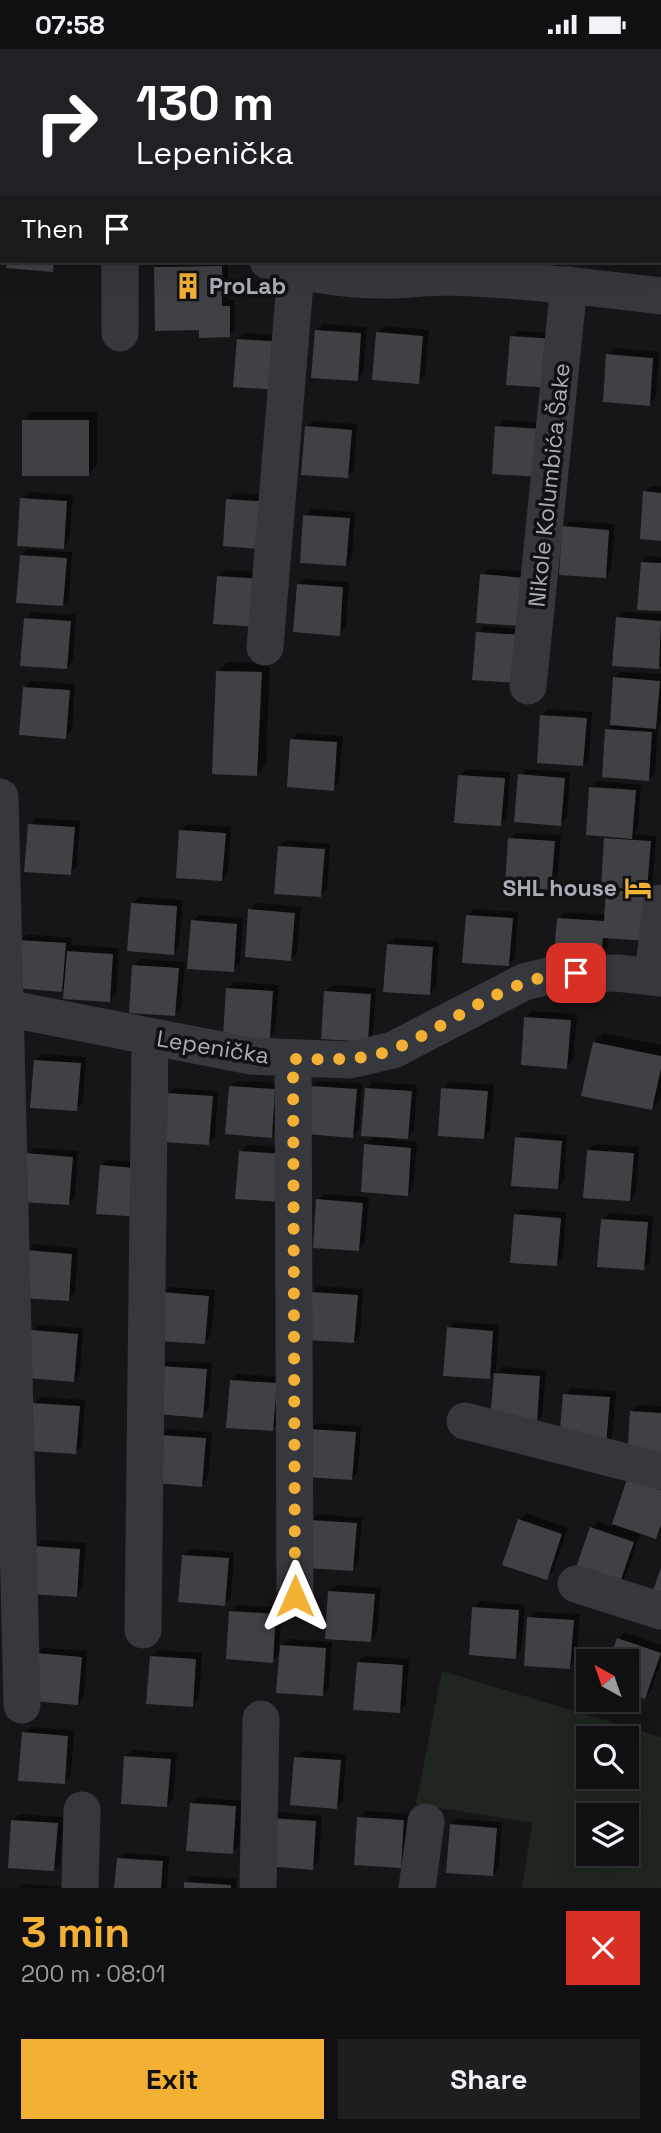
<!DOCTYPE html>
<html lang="en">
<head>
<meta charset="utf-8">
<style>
	body { margin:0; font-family:"Space Grotesk",sans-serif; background:#1e1e20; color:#f1f3f6; height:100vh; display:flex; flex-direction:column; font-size:26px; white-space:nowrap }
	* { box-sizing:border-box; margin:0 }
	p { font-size:23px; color:#9c9d9f }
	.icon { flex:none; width:38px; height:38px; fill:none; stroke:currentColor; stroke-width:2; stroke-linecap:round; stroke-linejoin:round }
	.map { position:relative; height:1839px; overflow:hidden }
	.details { display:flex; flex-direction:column; background:#101012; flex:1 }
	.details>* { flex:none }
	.hud { position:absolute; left:0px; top:0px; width:662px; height:214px; box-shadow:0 7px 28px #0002,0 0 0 2px #303032; background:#202124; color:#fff; overflow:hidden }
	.needle { width:46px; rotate:320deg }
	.fabs { position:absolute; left:576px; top:1600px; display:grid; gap:14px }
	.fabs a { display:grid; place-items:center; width:63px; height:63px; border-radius:0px; background:#101012; box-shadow:0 7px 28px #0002,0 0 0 2px #303032; font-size:35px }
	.pin { position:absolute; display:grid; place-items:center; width:60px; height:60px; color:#fff; margin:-30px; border-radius:14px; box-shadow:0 4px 10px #0006 }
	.me { position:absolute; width:77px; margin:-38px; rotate:0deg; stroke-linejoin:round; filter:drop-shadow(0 0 5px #0008) }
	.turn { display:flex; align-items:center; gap:24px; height:147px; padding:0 21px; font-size:32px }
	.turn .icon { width:91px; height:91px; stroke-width:2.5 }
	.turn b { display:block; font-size:49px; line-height:60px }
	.then { display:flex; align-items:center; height:66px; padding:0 21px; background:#0003; gap:14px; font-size:26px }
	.round { display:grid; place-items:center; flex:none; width:74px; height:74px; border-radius:0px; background:#1e1e20 }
	.overview { display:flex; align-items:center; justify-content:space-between; height:119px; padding:0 21px }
	h1 { font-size:42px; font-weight:800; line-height:52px; color:#f2b134 }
	.action { display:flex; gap:14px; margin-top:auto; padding:14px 21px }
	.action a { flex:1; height:80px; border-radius:0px; background:#f2b134; color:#111; font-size:28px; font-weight:800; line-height:80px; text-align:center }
	.action a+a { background:#1e1e20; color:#f1f3f6 }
	.status { display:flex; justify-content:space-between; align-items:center; height:49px; padding:0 35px; background:#101012; direction:ltr }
	.status svg { height:19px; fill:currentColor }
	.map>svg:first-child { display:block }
	.green { fill:#1e261f; fill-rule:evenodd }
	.shadow { fill:#0007 }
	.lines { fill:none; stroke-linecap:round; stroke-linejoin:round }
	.stream { stroke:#2c353c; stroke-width:9 }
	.building { fill:#404145 }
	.minor { stroke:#37383d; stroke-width:37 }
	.route { stroke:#f2b134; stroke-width:12; stroke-dasharray:0 21.6 }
	.labels { text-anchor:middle; stroke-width:7; stroke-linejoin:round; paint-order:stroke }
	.poi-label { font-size:23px; font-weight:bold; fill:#a8adb8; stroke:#111113; text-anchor:start }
	.street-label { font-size:23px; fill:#a8adb8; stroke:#111113 }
</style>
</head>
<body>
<div class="status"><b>07:58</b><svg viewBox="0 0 49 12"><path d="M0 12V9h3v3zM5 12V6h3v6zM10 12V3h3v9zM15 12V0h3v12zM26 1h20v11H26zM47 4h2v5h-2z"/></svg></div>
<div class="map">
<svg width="661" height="1839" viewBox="0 0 661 1839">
	<rect width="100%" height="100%" fill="#161618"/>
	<!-- green -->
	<path class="green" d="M442 1622 661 1688V1839H522L532 1774 416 1755ZM588 1689H626V1727H588ZM588 1766H626V1804H588Z"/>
	<!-- shadow -->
	<path class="shadow" d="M0 0H3L0 34Z
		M457 0H475L473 2H455Z
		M625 0H661V13L660 2H625Z
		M660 157H661V203H660Z
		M9 212H59L53 221 8 218Z
		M162 212H228V251H235V280L229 286 156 218Z
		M323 275 367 278 363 324 357 330 316 282Z
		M384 277 429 281 425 326 418 333 378 284Z
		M518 282 562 285 508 334 512 288Z
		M245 284 289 287 285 333 238 290Z
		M615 299 659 303 656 348 649 355 608 306Z
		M33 363H97V416L88 425 23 372Z
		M504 371 547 374 494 424 497 378Z
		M313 372 357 375 354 421 347 427 306 378Z
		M651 437H661V490L645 443Z
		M29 443 73 446 69 492 63 498 22 449Z
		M235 444 279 447 275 493 228 450Z
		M311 460 355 463 352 509 346 515 305 467Z
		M570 472 615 475 611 521 605 527 564 478Z
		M28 500 72 503 69 549 63 555 22 506Z
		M649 507 661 508V561L642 513Z
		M488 520 532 523 529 569 482 526Z
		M225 521 269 524 266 570 218 528Z
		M305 530 349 533 346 578 339 585 298 536Z
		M32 563 76 566 73 612 67 618 26 570Z
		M624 563 661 565V616L659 618 617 569Z
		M484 577 528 580 525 626 478 583Z
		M227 613 270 614 266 716 257 725 218 622Z
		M621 623 661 625V673L658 676 655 724 648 730 607 681 611 676 615 629Z
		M31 632 75 635 72 681 65 688 24 639Z
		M548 660 592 663 589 709 583 715 542 667Z
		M298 684 343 687 339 733 333 740 292 691Z
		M466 720 510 723 507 769 501 776 459 727Z
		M526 720 570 723 567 768 561 775 520 726Z
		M597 732 641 736 638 781 634 785 656 787 653 832 648 837 659 838 608 887 606 912 559 869 565 863 606 866 608 841 613 837 606 790 609 786 591 739Z
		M36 769 80 772 77 818 70 824 30 775Z
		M187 775 231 778 228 824 221 831 181 782Z
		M516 784 561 786 557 832 551 839 510 790Z
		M286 791 330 795 327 840 320 847 279 798Z
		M139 848 183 851 179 897 173 904 132 855Z
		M256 854 301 858 297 904 291 910 250 861Z
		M474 860 518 863 515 909 509 915 467 866Z
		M199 866 243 869 240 914 233 921 193 872Z
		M27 885 72 889 71 896 119 899 116 945 109 951 66 937 62 941 21 892Z
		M395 889 439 892 436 938 429 945 388 896Z
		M140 910 185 913 181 959 174 965 134 917Z
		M235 933 279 936 275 982 269 988 228 939Z
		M333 936 376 939 373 985 367 991 326 942Z
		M532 962 577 965 573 1011 567 1018 526 969Z
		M604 984 661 996V1050L652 1059 594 994Z
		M42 1005 86 1008 83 1054 76 1060 36 1011Z
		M237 1032 281 1034 278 1080 271 1087 230 1038Z
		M318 1032 362 1034 359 1080 352 1087 312 1038Z
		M373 1033 417 1036 414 1082 407 1089 393 1088V1091L417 1093 413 1139 407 1145 366 1096 375 1086 367 1040Z
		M449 1033 494 1036 490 1082 484 1088 443 1040Z
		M174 1039 218 1042 215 1087 209 1094 168 1045Z
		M523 1083 567 1086 564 1132 558 1138 516 1089Z
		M595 1095 639 1098 636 1144 630 1151 588 1101Z
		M247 1096 291 1099 288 1145 241 1103Z
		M34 1099 78 1102 75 1148 68 1154 28 1105Z
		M108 1111 152 1114 149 1160 101 1117Z
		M324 1145 369 1148 365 1194 359 1200 318 1151Z
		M522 1160 566 1163 563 1209 557 1215 515 1166Z
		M609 1164 653 1167 650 1213 643 1219 603 1170Z
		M34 1195 78 1199 75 1244 68 1251 27 1202Z
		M319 1237 363 1240 360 1286 354 1293 313 1243Z
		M170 1238 215 1241 211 1286 205 1293 164 1244Z
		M455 1273 499 1276 496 1324 502 1318 546 1321 542 1367 536 1373 492 1370 495 1322 489 1328 448 1279Z
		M39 1276 83 1279 80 1325 74 1331 33 1282Z
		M168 1312 212 1314 209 1360 202 1367 162 1318Z
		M238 1325 282 1328 279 1374 272 1380 231 1331Z
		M571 1339 616 1342 612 1388 606 1395 565 1346Z
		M41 1348 85 1351 82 1397 75 1403 35 1354Z
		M638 1356 661 1357V1410L632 1362Z
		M317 1374 361 1377 358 1423 352 1430 311 1380Z
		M167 1380 212 1383 208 1429 202 1436 161 1387Z
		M629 1431 661 1433V1483L656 1488 641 1483 624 1530 618 1537 591 1479 598 1473 613 1478Z
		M526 1464 568 1479 553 1522 546 1529 520 1471Z
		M318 1465 362 1469 358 1514 352 1521 311 1472Z
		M42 1491 86 1494 82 1540 76 1547 35 1498Z
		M190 1500 234 1503 231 1549 224 1555 184 1506Z
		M336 1536 381 1539 377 1585 371 1591 330 1542Z
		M480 1552 525 1556 521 1602 515 1608 474 1559Z
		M237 1556 282 1559 279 1599 288 1590 332 1593 329 1639 322 1645 281 1603 272 1612 231 1563Z
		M535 1563 580 1565 576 1611 570 1618 529 1569Z
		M625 1584 661 1596V1612L651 1641 645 1648 618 1590Z
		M43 1599 87 1602 84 1648 78 1654 37 1605Z
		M158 1601 202 1604 199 1650 192 1656 151 1608Z
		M365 1607 409 1610 406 1656 399 1662 358 1613Z
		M30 1678 74 1681 71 1727 64 1733 24 1684Z
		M132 1701 177 1704 173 1750 167 1756 126 1708Z
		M302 1702 346 1705 343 1751 337 1758 296 1709Z
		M198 1748 242 1752 239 1797 232 1804 191 1755Z
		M366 1762 410 1765 406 1811 400 1818 359 1769Z
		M278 1763 322 1767 319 1812 312 1819 271 1770Z
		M19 1765 64 1768 60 1814 54 1820 13 1772Z
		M458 1770 502 1773 499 1819 493 1825 451 1776Z
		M125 1804 169 1807 167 1839H116L118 1810Z
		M193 1827 237 1830 236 1839H186V1834Z
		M22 1835 66 1838V1839H18Z"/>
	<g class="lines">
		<!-- stream -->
		<path class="stream" d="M179 0 180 2
			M423 2 425 0"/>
	</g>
	<!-- building -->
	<path class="building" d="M7 212H54L53 223 6 219Z
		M222 217V257H230V288L199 289V281L155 282 154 218Z
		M315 281 361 284 358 332 311 329Z
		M376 283 423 287 419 335 372 331Z
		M510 287 557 290 553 339 506 336Z
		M237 290 283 293 280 341 233 338Z
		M606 305 653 309 650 357 603 353Z
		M22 371H89V427H22Z
		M305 377 352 381 348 429 301 426Z
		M495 377 542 380 539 428 492 425Z
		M643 442 661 444V492L640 490Z
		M20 449 67 452 64 500 17 497Z
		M226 450 273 453 270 501 223 497Z
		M303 466 350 469 346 517 300 514Z
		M562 477 609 481 606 529 559 526Z
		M20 506 67 509 63 557 16 554Z
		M641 513 661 514V562L637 561Z
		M480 525 526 529 523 577 476 574Z
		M217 527 263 530 260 578 213 575Z
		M297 535 343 538 340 587 293 583Z
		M616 568 661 572 659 620 612 617Z
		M24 569 71 572 67 620 20 617Z
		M476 583 523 586 519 634 472 631Z
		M216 622 262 623 257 727 212 725Z
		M613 628 660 632 656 680 610 676Z
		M23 638 70 641 66 690 19 686Z
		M540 666 587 669 583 717 537 714Z
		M605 680 652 683 649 732 602 728Z
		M290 690 337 693 334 742 287 738Z
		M518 725 565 729 561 777 514 773Z
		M458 726 505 729 501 777 454 774Z
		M589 738 636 741 632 790 586 786Z
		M28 775 75 778 71 826 24 823Z
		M179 781 226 784 222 832 176 829Z
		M508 789 555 792 551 841 505 837Z
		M604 789 651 792 647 841 601 838Z
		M278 797 325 800 321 848 274 845Z
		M606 841 653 844 649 892 603 889 600 920 553 917 557 869 604 872Z
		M131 854 177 857 174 906 127 902Z
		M248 860 295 864 291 912 245 908Z
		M466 866 513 869 509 917 462 914Z
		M191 871 237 875 234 923 187 920Z
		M19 891 66 894 62 943 15 939Z
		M387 895 433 898 430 946 383 943Z
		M67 902 113 905 110 953 63 950Z
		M132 916 179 919 175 967 129 964Z
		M226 939 273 942 270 990 223 987Z
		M324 942 371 945 368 993 321 990Z
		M524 968 571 971 567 1020 521 1016Z
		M593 993 661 1007V1019L652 1061 581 1047Z
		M34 1011 81 1014 77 1062 30 1059Z
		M229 1037 275 1040 272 1089 225 1085Z
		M310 1037 357 1040 353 1089 307 1085Z
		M365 1039 412 1042 408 1090 361 1087Z
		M441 1039 488 1042 484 1090 438 1087Z
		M166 1044 213 1047 209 1096 163 1093Z
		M515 1088 562 1092 558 1140 511 1137Z
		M364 1095 411 1099 408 1147 361 1143Z
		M587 1101 634 1104 630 1152 583 1149Z
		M239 1102 286 1105 282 1153 235 1150Z
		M26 1104 73 1108 69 1156 22 1153Z
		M100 1116 146 1120 143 1168 96 1165Z
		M316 1150 363 1154 359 1202 313 1199Z
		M514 1165 561 1169 557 1217 510 1214Z
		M601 1170 648 1173 644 1221 597 1218Z
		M26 1201 72 1205 69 1252 22 1249Z
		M162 1243 209 1247 205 1295 159 1292Z
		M311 1243 358 1246 354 1294 307 1291Z
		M447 1278 493 1282 490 1330 443 1327Z
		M31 1281 78 1285 74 1333 27 1329Z
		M160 1317 207 1320 203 1369 157 1365Z
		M494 1324 540 1327 537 1375 490 1372Z
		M230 1331 277 1334 273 1382 226 1379Z
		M563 1345 610 1348 606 1397 559 1393Z
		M33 1354 80 1357 76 1405 29 1402Z
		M630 1362 661 1364V1412L627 1410Z
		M309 1380 356 1383 352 1431 305 1428Z
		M159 1386 206 1389 202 1438 156 1434Z
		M627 1430 661 1441V1476L656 1490 612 1475Z
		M518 1470 562 1485 547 1531 502 1516Z
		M310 1471 357 1474 353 1522 306 1519Z
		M590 1478 634 1493 618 1539 574 1524Z
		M33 1497 80 1500 77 1548 30 1545Z
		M182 1506 229 1509 225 1557 178 1553Z
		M661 1519V1551L651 1547Z
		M328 1542 375 1545 371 1593 325 1590Z
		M472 1558 519 1561 516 1610 469 1606Z
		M229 1562 276 1565 273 1614 226 1610Z
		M527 1568 574 1571 570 1620 524 1617Z
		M617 1589 661 1604 645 1650 626 1644V1612H609Z
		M280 1596 326 1599 323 1647 276 1644Z
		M35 1604 82 1608 78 1656 31 1652Z
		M150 1607 196 1610 193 1658 146 1655Z
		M357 1613 403 1616 400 1664 353 1661Z
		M22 1683 68 1687 65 1735 18 1732Z
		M124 1707 171 1710 167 1758 121 1755Z
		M294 1708 341 1711 337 1760 290 1756Z
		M190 1754 236 1757 233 1805 186 1802Z
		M357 1768 404 1771 401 1819 354 1816Z
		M270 1769 316 1772 313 1821 266 1817Z
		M11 1771 58 1774 54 1822 8 1819Z
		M450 1775 497 1779 493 1827 446 1824Z
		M117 1809 163 1812 161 1839H114Z
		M184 1833 231 1836V1839H184Z"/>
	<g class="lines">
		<!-- minor -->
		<path class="minor" d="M45 0 47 2
			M120 212V284
			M268 212C309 227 350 232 394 231 412 230 430 228 447 228 519 230 590 238 661 247
			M265 598 296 222
			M528 637 569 236
			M0 748 22 1656
			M653 928 661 854
			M0 958 251 1007 350 1011 393 1001 524 933 556 925 617 924 661 929
			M293 1010 295 1547
			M465 1372 661 1422
			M576 1535 661 1562
			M143 1581 150 988
			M80 1839 82 1761
			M258 1839 261 1670
			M417 1839 426 1773"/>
	</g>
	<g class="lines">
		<!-- route -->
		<path class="route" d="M295 1547 293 1010C327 1010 362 1013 394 1000 455 975 508 925 576 924"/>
	</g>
	<!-- icons -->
	<defs>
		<symbol id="building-bare" viewBox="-9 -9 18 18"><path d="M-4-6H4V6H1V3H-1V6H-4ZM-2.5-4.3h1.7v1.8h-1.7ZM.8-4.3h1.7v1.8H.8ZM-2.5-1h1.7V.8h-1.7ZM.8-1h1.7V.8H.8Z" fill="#f2b134" stroke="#111113" stroke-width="2.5" paint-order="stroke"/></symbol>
		<symbol id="hotel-bare" viewBox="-9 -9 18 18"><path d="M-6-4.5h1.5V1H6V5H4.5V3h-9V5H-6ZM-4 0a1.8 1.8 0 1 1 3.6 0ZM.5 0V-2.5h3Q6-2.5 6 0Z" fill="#f2b134" stroke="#111113" stroke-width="2.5" paint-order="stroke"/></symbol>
	</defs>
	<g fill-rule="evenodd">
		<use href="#building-bare" x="169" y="218" width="38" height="38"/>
		<use href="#hotel-bare" x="619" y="820" width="38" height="38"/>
	</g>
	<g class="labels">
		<!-- poi labels -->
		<g class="poi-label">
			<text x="209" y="245">ProLab</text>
			<text x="617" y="847" text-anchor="end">SHL house</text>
		</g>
		<!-- street labels -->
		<g class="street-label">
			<text transform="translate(549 436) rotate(-84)" y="8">Nikole Kolumbića Šake</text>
			<text transform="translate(213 998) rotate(9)" y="8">Lepenička</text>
		</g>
	</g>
</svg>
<div class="fabs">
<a><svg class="needle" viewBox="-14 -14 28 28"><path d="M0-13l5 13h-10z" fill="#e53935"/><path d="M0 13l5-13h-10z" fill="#9c9d9f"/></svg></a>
<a><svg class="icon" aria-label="search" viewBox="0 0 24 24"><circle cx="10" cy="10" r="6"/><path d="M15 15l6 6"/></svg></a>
<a><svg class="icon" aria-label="layers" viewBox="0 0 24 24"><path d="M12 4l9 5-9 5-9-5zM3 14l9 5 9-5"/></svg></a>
</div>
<div class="pin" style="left:576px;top:924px;background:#d93025"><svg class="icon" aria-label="arrive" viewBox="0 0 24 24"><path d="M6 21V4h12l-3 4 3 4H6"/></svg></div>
<svg class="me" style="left:295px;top:1547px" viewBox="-20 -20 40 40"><path d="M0-17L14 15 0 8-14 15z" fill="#f2b134" stroke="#fff" stroke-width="4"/></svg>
<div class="hud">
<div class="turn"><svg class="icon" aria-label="right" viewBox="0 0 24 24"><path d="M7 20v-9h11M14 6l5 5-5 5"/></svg><div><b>130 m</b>Lepenička</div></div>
<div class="then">Then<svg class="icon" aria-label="arrive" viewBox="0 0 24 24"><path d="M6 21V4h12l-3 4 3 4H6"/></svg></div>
</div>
</div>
<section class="details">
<div class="overview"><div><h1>3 min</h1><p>200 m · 08:01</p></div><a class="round" style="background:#d93025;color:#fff"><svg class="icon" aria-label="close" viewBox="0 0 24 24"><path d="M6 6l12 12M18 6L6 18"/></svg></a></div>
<div class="action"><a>Exit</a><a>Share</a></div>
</section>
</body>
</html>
